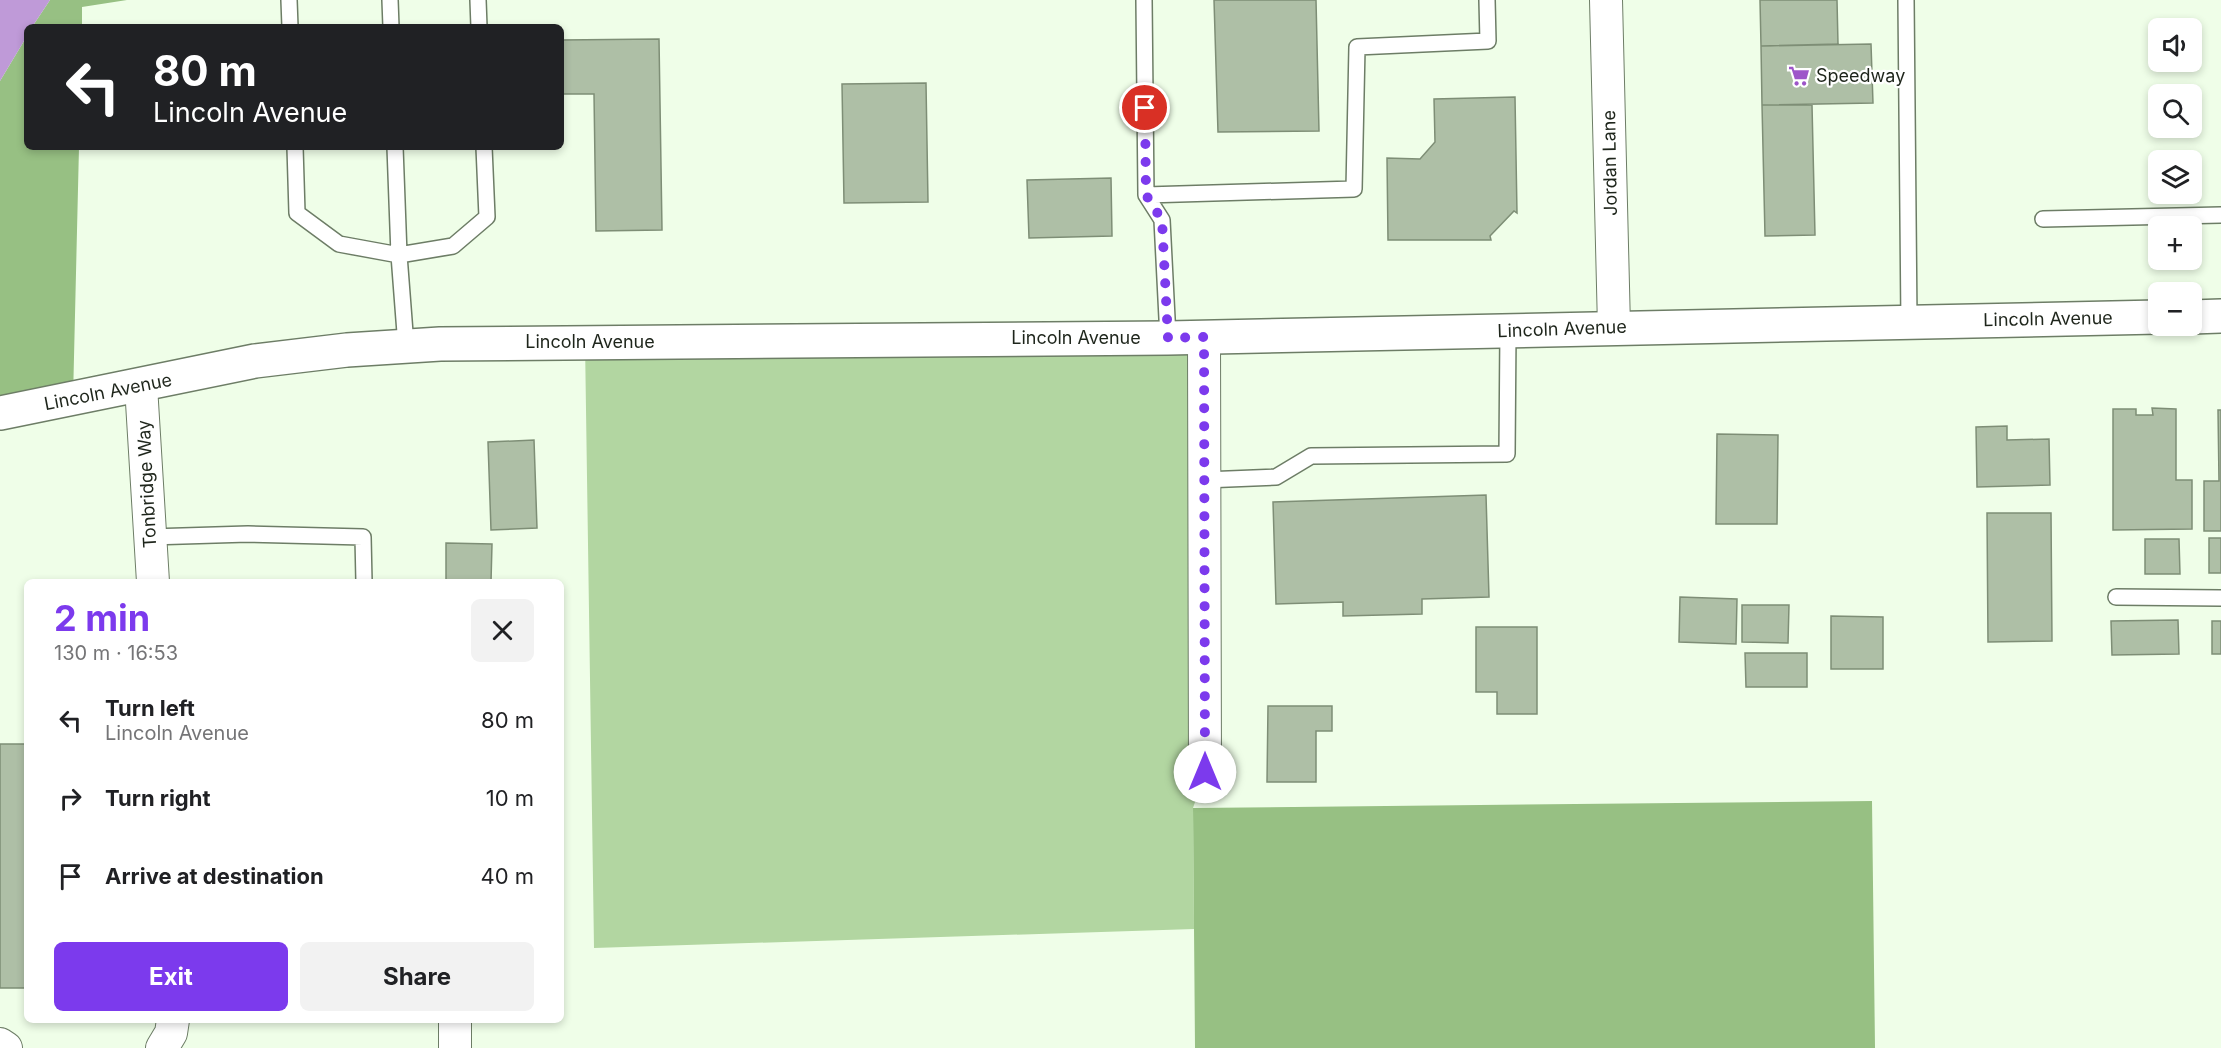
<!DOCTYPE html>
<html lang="en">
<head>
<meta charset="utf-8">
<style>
	body { margin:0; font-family:Inter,sans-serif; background:#f2f2f2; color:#202124; height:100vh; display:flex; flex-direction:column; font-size:22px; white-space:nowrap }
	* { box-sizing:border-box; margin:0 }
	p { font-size:20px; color:#757577 }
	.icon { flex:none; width:33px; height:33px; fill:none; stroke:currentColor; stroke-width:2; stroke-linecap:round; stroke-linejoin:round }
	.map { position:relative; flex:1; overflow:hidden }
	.side { position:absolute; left:24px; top:579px; width:540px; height:444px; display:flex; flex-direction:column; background:#fff; border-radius:9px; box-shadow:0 3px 9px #0003 }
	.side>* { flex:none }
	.top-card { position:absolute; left:24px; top:24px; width:540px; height:126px; border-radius:9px; box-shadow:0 3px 9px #0003; background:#202124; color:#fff; overflow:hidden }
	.controls { position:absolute; left:2148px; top:18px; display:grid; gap:12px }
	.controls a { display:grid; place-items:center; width:54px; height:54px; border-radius:9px; background:#fff; box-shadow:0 3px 9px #0003; font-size:30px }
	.pin { position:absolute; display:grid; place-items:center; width:51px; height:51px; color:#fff; margin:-26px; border:3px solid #fff; border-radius:50%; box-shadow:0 2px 6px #0007 }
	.me { position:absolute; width:66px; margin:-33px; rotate:0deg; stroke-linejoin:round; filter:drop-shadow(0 0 4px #0008) }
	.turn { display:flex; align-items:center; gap:21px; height:126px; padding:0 30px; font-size:27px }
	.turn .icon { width:78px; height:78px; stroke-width:2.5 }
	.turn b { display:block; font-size:42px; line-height:51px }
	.round { display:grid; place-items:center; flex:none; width:63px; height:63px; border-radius:9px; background:#f2f2f2 }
	.overview { display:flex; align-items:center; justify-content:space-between; height:102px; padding:0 30px }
	h1 { font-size:36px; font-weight:700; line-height:45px; color:#7c3aed }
	.cta { display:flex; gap:12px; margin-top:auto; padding:12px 30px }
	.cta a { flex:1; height:69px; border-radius:9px; background:#7c3aed; color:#fff; font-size:24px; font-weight:700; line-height:69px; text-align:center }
	.cta a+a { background:#f2f2f2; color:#202124 }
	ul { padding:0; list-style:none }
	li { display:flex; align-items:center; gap:18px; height:78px; padding:0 30px }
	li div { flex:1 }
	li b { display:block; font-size:22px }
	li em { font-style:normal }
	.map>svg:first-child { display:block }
	.green { fill:#b2d6a1 }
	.forest { fill:#97c083 }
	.water { fill:#bf9ad8 }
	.building { fill:#aebfa6; stroke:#7e8e76; stroke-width:1.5 }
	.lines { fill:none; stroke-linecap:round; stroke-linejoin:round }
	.service-casing { stroke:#6d7d66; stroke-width:18 }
	.minor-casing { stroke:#6d7d66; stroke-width:34 }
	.secondary-casing { stroke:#6d7d66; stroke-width:36 }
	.service { stroke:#fff; stroke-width:15 }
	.minor { stroke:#fff; stroke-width:32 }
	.secondary { stroke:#fff; stroke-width:33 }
	.route { stroke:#7c3aed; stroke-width:10; stroke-dasharray:0 18 }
	.labels { text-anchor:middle; stroke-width:4.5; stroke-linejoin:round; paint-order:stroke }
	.poi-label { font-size:18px; fill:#1e251b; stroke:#fff; text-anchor:start }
	.street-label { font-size:18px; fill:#1e251b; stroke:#fff }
</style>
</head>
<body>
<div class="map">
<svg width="2221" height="1048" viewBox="0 0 2221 1048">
	<rect width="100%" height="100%" fill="#effee8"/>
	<!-- green -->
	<path class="green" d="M1204 337 1205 772 1193 808 1194 929 594 948 585 342Z"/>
	<!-- forest -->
	<path class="forest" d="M50 0H127L82 7V27H32Z
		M27 36V147H79L73 399 0 413V81Z
		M1872 801 1875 1048H1195L1193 808Z"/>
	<!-- water -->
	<path class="water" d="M0 0H50L32 27H27V36L0 81Z"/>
	<!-- building -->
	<path class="building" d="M1214 0H1316L1319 131 1218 132Z
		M1760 0H1837L1838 44 1761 46Z
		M659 39 662 230 596 231 594 94H561V40Z
		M1871 44 1873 103 1762 105 1761 46Z
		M926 83 928 202 844 203 842 84Z
		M1515 97 1517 213 1514 211 1490 236 1491 240H1388L1387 158 1420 159 1435 142 1434 99Z
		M1762 105H1812L1815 235 1765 236Z
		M1111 178 1112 236 1029 238 1027 180Z
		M2152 408 2176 409V480H2192V529L2113 530V409H2136V415H2153Z
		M2218 410H2221V531H2204V481H2219Z
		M2007 426V440L2049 439 2050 485 1977 487 1976 427Z
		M1717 434 1778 435 1777 524H1716Z
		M534 440 537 528 491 530 488 442Z
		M1486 495 1489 597 1422 599V614L1343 616V602L1276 604 1273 502Z
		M1987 513H2051L2052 641 1988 642Z
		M2209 538H2221V573H2209Z
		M2145 539H2179L2180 574H2145Z
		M446 543 492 544 491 582H446Z
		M1680 597 1737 599 1736 644 1679 642Z
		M1742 605H1789L1788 643 1742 642Z
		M1831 616 1883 617V669H1831Z
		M2178 620 2179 654 2112 655 2111 621Z
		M2212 621H2221V654H2212Z
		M1476 627H1537V714H1497V692H1476Z
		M1745 653H1807V687H1746Z
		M1268 706H1332V731H1316V782H1267Z
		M0 744H27V988H0Z"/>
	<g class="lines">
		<defs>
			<path id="service" d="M289 0 290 27
				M390 0 391 27
				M478 0 479 27
				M1144 0 1146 195 1162 220 1168 338
				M1906 0 1909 322
				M295 147 297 213 339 244 399 255 453 246 487 217 484 147
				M395 147 399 255 406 346
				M1146 195 1354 189 1357 47 1488 41 1487 0
				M2043 219 2221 215
				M1204 480 1276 477 1311 456 1507 454 1508 331
				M150 537 248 534 363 537 364 582
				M2116 597 2221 598"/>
			<path id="minor" d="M1606 0 1614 327
				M1204 337 1205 772
				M141 386 153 582
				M455 1020V1048
				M0 1044 6 1048
				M162 1048 171 1033 173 1020"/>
			<path id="secondary" d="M2192 317 2221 316
				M0 413 255 361 347 350 440 344 1168 338 2158 317"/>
		</defs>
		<!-- service casing -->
		<use href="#service" class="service-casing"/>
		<!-- minor casing -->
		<use href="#minor" class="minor-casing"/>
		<!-- secondary casing -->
		<use href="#secondary" class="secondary-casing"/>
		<!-- service -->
		<use href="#service" class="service"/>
		<!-- minor -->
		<use href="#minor" class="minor"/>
		<!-- secondary -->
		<use href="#secondary" class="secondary"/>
	</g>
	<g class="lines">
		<!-- route -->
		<path class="route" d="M1145 108 1146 195 1162 220 1168 338 1204 337 1205 772"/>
	</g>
	<!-- icons -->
	<defs>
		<symbol id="supermarket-bare" viewBox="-9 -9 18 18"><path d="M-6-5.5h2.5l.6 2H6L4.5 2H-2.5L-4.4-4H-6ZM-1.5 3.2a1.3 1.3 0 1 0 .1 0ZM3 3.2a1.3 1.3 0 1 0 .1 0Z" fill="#9e55c9" stroke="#fff" stroke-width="2.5" paint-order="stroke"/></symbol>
	</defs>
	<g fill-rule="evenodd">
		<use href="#supermarket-bare" x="1784" y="61" width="30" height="30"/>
	</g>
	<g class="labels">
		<!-- poi labels -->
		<g class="poi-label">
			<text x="1816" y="82">Speedway</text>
		</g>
		<!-- street labels -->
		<g class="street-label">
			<text transform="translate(1610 163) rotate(-91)" y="6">Jordan Lane</text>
			<text transform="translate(2048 319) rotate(-1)" y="6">Lincoln Avenue</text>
			<text transform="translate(1562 329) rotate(-2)" y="6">Lincoln Avenue</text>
			<text x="1076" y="344">Lincoln Avenue</text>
			<text x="590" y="348">Lincoln Avenue</text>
			<text transform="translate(108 392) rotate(-11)" y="6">Lincoln Avenue</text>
			<text transform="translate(147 484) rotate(-93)" y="6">Tonbridge Way</text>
		</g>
	</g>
</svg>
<div class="controls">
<a><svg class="icon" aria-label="sound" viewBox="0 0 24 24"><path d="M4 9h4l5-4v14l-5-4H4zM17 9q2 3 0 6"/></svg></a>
<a><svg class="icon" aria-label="search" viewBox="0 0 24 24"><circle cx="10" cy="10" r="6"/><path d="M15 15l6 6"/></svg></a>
<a><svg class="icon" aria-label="layers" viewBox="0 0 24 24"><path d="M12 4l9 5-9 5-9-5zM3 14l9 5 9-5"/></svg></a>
<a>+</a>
<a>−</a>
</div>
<div class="pin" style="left:1145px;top:108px;background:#d93025"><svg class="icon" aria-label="arrive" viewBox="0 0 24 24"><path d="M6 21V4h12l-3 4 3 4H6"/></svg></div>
<svg class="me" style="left:1205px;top:772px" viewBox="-20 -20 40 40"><circle r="19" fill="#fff"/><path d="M0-13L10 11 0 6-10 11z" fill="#7c3aed"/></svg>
<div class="top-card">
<div class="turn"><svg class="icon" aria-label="left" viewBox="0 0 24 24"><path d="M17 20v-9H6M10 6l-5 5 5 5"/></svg><div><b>80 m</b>Lincoln Avenue</div></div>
</div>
<section class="side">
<div class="overview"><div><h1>2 min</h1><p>130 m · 16:53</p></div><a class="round"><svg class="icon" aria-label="close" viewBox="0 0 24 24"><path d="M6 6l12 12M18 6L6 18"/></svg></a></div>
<ul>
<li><svg class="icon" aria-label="left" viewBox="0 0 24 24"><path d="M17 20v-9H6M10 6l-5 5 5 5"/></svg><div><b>Turn left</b><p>Lincoln Avenue</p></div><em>80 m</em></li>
<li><svg class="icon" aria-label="right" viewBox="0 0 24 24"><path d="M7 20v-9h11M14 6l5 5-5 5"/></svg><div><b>Turn right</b></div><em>10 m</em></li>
<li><svg class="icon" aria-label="arrive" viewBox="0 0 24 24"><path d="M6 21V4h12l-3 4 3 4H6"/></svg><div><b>Arrive at destination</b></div><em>40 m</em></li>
</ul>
<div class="cta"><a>Exit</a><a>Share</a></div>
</section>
</div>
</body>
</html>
